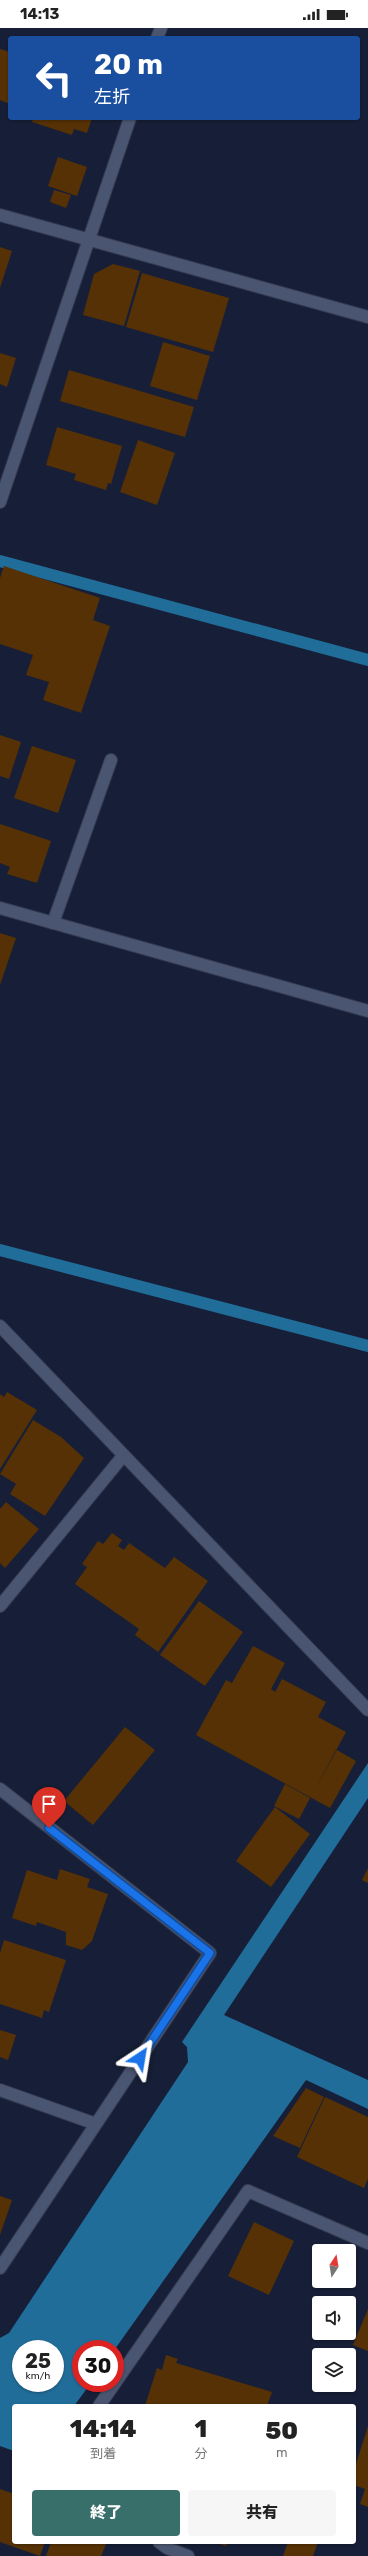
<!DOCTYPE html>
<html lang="ja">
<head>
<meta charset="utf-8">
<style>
	body { margin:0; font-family:Rubik,"Noto Sans JP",sans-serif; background:#f6f6f6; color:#222; height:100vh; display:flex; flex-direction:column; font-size:15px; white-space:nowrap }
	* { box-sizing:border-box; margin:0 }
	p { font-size:13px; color:#767676 }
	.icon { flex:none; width:22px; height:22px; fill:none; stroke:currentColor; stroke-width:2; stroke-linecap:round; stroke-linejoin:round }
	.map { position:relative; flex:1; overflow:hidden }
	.details { position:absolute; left:12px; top:2376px; width:344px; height:140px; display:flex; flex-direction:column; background:#fff; border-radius:4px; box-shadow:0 1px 3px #0004 }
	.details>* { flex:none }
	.top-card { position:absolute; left:8px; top:8px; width:352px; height:84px; border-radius:4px; box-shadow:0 1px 3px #0004; background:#1a4fa0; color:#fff; overflow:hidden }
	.needle { width:26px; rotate:12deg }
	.fabs { position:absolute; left:312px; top:2216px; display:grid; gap:8px }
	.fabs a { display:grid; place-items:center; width:44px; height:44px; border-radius:4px; background:#fff; box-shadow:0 1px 3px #0004; font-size:20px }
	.speed { position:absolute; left:12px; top:2312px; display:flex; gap:8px; font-size:20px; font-weight:700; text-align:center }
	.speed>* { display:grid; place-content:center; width:52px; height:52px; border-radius:50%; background:#fff; box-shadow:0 1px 3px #0004; line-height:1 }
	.speed small { font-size:10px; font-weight:400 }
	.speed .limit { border:6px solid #d22; background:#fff; color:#111 }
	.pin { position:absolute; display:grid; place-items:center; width:34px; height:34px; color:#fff; margin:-41px -17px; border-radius:50% 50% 50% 0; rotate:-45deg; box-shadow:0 0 4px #0007 }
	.pin .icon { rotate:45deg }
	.me { position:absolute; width:44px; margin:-22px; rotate:33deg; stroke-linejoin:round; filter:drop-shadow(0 0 3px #0008) }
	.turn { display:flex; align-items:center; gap:14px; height:84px; padding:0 20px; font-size:18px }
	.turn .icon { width:52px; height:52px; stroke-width:2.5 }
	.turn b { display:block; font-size:28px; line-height:34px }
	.eta { display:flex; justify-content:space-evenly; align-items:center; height:68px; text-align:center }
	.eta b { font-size:24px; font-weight:800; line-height:28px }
	.action { display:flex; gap:8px; margin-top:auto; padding:8px 20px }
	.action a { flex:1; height:46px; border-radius:4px; background:#396f6a; color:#fff; font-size:16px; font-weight:800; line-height:46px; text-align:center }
	.action a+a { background:#f6f6f6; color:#222 }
	.status { display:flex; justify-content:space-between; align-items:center; height:28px; padding:0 20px; background:#fff; direction:ltr }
	.status svg { height:11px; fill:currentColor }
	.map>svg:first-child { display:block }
	.water { fill:#216d99; fill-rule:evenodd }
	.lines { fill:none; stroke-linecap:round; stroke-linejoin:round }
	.stream { stroke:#216d99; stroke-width:12 }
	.building { fill:#563105 }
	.service-casing { stroke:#343a4f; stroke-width:14 }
	.minor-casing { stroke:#343a4f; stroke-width:14 }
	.service { stroke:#4a5571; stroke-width:12 }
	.minor { stroke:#4a5571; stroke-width:12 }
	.route-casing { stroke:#114b97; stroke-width:10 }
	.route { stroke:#1a73e8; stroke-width:7 }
</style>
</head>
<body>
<div class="status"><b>14:13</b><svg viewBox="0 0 49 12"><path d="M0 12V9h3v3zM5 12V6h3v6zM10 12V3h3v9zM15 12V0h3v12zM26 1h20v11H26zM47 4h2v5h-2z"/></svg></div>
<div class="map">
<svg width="368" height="2528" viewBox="0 0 368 2528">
	<rect width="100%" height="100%" fill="#161f37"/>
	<!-- water -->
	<path class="water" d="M368 1735V1770L224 1987 368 2052V2081L306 2052 115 2321H81V2355H91L74 2378H14V2423L0 2418V2310L9 2305 188 2034 187 2019 182 2014ZM21 2321H55V2355H21Z"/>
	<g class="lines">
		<!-- stream -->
		<path class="stream" d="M0 533 368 632
			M0 1222 368 1318"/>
	</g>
	<!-- building -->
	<path class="building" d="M0 21 10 24V76L0 72Z
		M33 90H92L87 105 74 101 72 107 32 94Z
		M58 129 87 139 77 168 48 158Z
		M54 162 71 167 66 180 50 174Z
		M0 219 12 223 0 260Z
		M113 236 140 243 124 298 83 287 94 246Z
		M142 245 229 270 213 324 126 299Z
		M163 314 210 328 197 372 150 358Z
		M0 325 16 330 7 359 0 356Z
		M69 342 194 379 185 409 60 373Z
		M57 399 122 418 111 456 108 455 106 462 74 452 76 446 46 437Z
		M138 412 175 425 157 477 120 464Z
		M4 538 100 570 93 592 110 598 81 685 43 672 49 654 26 647 33 627 0 616V550Z
		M0 707 21 714 9 751 0 748Z
		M32 718 76 732 58 785 14 770Z
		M0 796 51 813 37 855 7 846 10 839 0 835Z
		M0 905 16 910 0 957Z
		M7 1364 37 1382 0 1441V1366L4 1369Z
		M33 1392 61 1409 84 1430 45 1488 10 1466 16 1456 0 1446Z
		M6 1474 39 1501 5 1540 0 1535V1481Z
		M112 1505 122 1512 118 1518 124 1522 129 1515 165 1540 174 1529 208 1553 158 1624 135 1607 139 1601 75 1556 87 1539 82 1536 98 1513 103 1516Z
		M199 1573 243 1604 205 1658 160 1627Z
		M253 1618 285 1635 271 1661 275 1664 282 1651 326 1674 318 1689 346 1704 314 1763 337 1722 356 1733 330 1780 196 1707 226 1652 232 1655Z
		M125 1699 155 1722 93 1797 64 1773Z
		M285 1756 310 1770 299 1791 274 1778Z
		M275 1779 310 1806 271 1859 236 1833Z
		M368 1840V1855L362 1852Z
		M60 1841 90 1851 87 1859 108 1866 92 1913 82 1922 66 1917V1904L37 1894 36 1898 12 1890 27 1842 57 1852Z
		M4 1912 66 1932 49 1984 44 1982 42 1990 0 1976V1925Z
		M0 2002 16 2007 8 2032 0 2029Z
		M306 2060 324 2069 300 2120 273 2108Z
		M325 2069 368 2089V2151L364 2160 297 2129Z
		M0 2168 12 2172 0 2207Z
		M254 2194 294 2213 269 2267 228 2248Z
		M368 2281V2323L353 2317Z
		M166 2327 178 2331 176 2335 272 2364 267 2378H145L157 2340 162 2342Z
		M368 2398V2479L360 2476 365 2461 354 2457V2442Z
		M0 2461 14 2466V2514H45L40 2528 0 2514Z
		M51 2514H107L101 2528H46Z
		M213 2514H228L226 2518Z
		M288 2514H318L313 2528H283Z"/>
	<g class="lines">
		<defs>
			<path id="service" d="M53 895 111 732"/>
			<path id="minor" d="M157 10 161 0
				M0 187 368 289
				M0 474 130 90
				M0 880 368 983
				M0 1298 368 1682
				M0 1578 123 1428
				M0 1761 210 1925 0 2240
				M0 2062 96 2096
				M99 2378 248 2163 368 2215
				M159 2514 167 2520 188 2528"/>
		</defs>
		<!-- service casing -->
		<use href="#service" class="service-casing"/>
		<!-- minor casing -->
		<use href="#minor" class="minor-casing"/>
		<!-- service -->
		<use href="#service" class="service"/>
		<!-- minor -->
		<use href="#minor" class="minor"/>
	</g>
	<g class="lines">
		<defs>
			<path id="route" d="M49 1800 210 1925 140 2030"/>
		</defs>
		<!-- route casing -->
		<use href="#route" class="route-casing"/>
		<!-- route -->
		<use href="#route" class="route"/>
	</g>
</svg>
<div class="fabs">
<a><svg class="needle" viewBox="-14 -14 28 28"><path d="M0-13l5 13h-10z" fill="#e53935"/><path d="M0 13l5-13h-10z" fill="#767676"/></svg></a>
<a><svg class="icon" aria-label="sound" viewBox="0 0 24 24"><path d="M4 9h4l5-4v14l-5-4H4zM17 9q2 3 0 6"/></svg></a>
<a><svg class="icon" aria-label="layers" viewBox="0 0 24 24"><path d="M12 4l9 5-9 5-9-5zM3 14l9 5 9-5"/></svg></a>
</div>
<div class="speed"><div>25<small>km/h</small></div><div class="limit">30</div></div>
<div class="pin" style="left:49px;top:1800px;background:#d93025"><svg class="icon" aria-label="arrive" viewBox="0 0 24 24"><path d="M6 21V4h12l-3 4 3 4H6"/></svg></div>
<svg class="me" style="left:140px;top:2030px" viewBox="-20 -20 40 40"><path d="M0-17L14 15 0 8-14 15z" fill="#1a73e8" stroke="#fff" stroke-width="4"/></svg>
<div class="top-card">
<div class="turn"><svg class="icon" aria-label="left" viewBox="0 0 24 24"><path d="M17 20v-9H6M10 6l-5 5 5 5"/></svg><div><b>20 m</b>左折</div></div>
</div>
<section class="details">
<div class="eta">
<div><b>14:14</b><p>到着</p></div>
<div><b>1</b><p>分</p></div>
<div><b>50</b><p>m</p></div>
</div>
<div class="action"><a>終了</a><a>共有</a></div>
</section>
</div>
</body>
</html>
